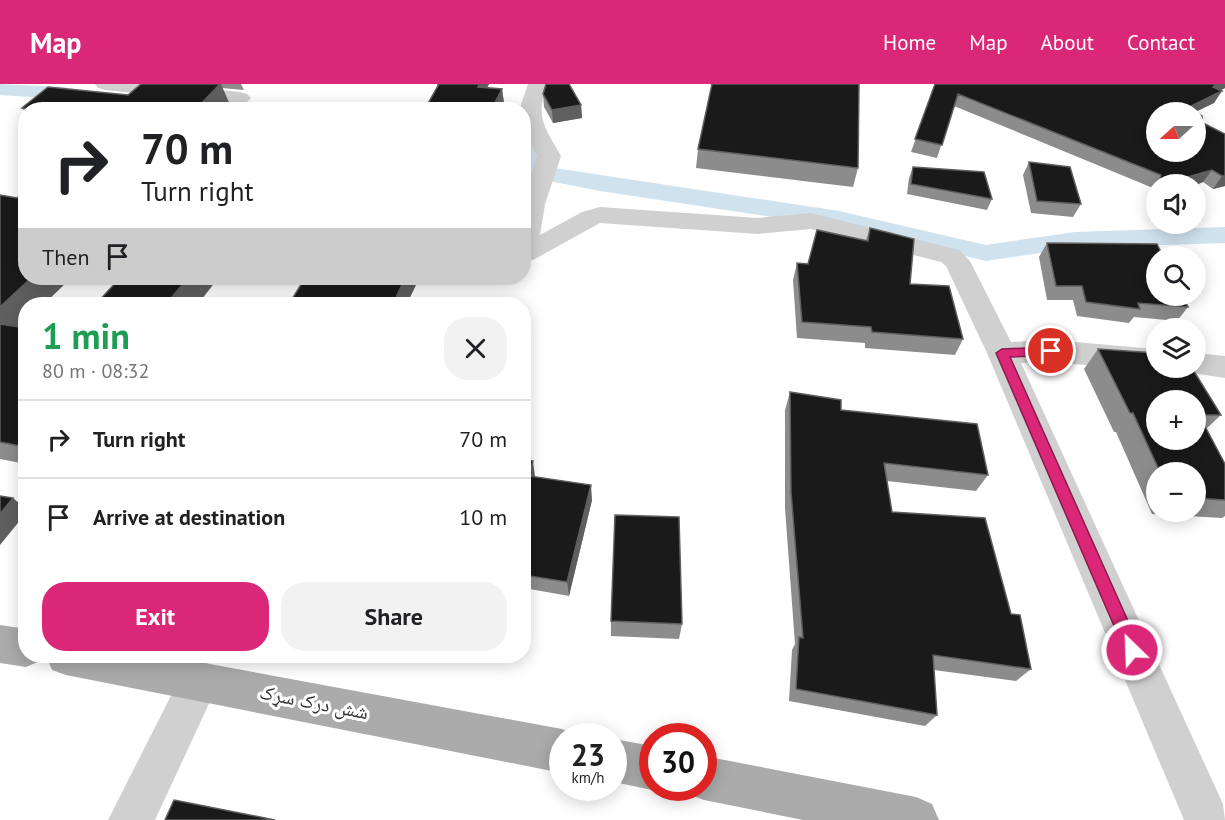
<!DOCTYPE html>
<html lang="en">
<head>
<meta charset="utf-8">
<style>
	body { margin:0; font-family:"PT Sans","Noto Naskh Arabic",sans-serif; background:#f2f2f2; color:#202124; height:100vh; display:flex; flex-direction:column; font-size:22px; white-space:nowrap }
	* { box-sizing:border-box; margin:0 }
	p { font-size:20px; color:#757577 }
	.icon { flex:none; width:33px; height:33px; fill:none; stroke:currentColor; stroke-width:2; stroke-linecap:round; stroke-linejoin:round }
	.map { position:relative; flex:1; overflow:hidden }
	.details { position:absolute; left:18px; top:213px; width:513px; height:366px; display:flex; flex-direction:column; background:#fff; border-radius:24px; box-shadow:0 3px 15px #0003 }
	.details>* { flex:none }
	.hud { position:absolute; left:18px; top:18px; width:513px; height:183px; border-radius:24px; box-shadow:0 3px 15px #0003; background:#fff; color:#202124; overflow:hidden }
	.needle { width:39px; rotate:249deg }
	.fabs { position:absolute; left:1146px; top:18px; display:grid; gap:12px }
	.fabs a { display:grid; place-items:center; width:60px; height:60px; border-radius:50%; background:#fff; box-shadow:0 3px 15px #0003; font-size:30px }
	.speed { position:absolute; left:549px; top:639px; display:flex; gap:12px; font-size:30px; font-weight:700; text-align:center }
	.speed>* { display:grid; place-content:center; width:78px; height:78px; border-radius:50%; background:#fff; box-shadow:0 3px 15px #0003; line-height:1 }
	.speed small { font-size:15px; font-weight:400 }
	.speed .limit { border:9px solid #d22; background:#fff; color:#111 }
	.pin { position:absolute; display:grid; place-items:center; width:51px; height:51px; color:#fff; margin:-26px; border:3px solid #fff; border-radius:50%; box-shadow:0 2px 6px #0007 }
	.me { position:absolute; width:66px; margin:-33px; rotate:336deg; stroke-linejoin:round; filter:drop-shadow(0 0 4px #0008) }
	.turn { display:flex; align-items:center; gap:21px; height:126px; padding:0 24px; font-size:27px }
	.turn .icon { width:78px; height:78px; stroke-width:2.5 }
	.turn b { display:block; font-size:42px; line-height:51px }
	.then { display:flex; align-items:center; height:57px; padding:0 24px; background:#0003; gap:12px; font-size:22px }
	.round { display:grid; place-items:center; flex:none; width:63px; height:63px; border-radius:24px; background:#f2f2f2 }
	.headline { display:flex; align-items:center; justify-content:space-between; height:102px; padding:0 24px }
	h1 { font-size:36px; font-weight:600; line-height:45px; color:#1e9e55 }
	.primary-button { display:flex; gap:12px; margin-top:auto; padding:12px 24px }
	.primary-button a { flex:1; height:69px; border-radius:24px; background:#db2777; color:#fff; font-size:24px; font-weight:600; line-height:69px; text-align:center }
	.primary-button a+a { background:#f2f2f2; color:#202124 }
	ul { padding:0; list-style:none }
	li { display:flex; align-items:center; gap:18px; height:78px; padding:0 24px; border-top:2px solid #e0e0e0 }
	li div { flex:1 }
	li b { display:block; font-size:22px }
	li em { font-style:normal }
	header { display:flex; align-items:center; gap:36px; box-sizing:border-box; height:84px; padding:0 30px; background:#db2777; color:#fff }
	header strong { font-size:28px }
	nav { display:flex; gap:33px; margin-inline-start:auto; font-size:21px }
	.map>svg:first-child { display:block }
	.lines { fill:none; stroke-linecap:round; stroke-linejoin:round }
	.canal { fill:#cfe2ee; fill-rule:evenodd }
	.minor { fill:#d0d0d0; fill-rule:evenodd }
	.major { fill:#ababab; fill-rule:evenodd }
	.wall { fill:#8c8c8c; fill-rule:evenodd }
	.shaded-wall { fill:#5f5f5f }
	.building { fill:#1a1a1a; stroke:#5f5f5f; stroke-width:1.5; fill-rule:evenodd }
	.route { fill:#db2777; stroke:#8e194d; stroke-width:1.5 }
	.labels { text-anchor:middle; stroke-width:6; stroke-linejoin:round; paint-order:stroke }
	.near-street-label { font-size:20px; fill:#333; stroke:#fff }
</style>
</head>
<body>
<header>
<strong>Map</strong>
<nav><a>Home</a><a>Map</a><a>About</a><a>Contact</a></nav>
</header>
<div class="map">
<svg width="1225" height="736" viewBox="0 0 1225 736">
	<rect width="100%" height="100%" fill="#fff"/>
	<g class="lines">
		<!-- canal -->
		<path class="canal" d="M0 0 63 3 179 20 187 21 189 26H132L63 15 0 11Z
			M524 56 542 60 548 83 839 127 986 161 1075 148 1225 143V159L1075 164 986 177 839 143 600 107 529 93 525 88Z"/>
		<!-- minor -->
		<path class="minor" d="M95 0H165L240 8 247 10 251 14 247 18 240 20 105 6 98 4Z
			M528 0H548C534 32 545 44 561 72L545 120 540 151 582 128 600 123 758 134 811 129 959 166 970 177 1011 258 1051 256 1156 265V284H1167L1156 287 1051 278 1021 279 1223 720 1225 736H1184L987 269 946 182 941 178 811 145 758 150 600 139 533 176 524 178V112L537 72 524 46V26H519Z
			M1196 269 1225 272V294L1185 288 1183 284H1196Z
			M200 576 214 582 220 596 155 736H108L186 582Z"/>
		<!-- major -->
		<path class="major" d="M0 541 26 545V572H43L40 577 26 583 0 579Z
			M46 572H166L562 645 578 652H562V689L66 591 52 586Z
			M614 655 652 662V704H658L652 706 614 698Z
			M704 672 916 713 932 720 939 736H803L704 716 688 710 686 704H704Z"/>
	</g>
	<!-- wall -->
	<path class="wall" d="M141 0H241L244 6 222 4 230 21 226 26H26V29L22 24 128 11Z
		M437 0H489L487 4 502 5 504 19 500 26H427L426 23 437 4Z
		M710 0H859L858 84 853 103 696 84 698 65 712 1Z
		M935 0H1225V4L1221 6 1214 19 1195 28 1203 39 1225 50V102L1213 105 1203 98 1196 101 1156 100V113L1150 115 1153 104 954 22 937 74 911 68Z
		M543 10 581 21 582 34 553 39 544 23Z
		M1029 78 1081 120 1073 133 1031 129 1023 91Z
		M913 83 992 115 987 126 907 110 909 94Z
		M0 111 17 114 71 194 44 220H26L22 243 26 244V380L0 375Z
		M870 144 910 200 963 255 955 271 865 264V259L797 254 793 196 797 179 808 180 866 156Z
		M1047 159 1188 223 1177 237 1134 233 1129 239 1077 232 1073 216H1047L1039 173Z
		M1098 265 1221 331 1206 345 1225 380V432L1222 434 1152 430 1116 348H1114L1084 285ZM1156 388H1196V428H1156Z
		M790 308 841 326 988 391 976 407 887 397 892 428 1011 530 1031 585 1016 597 934 586 937 631 925 642 789 617 792 566 795 560 785 424V326Z
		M524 376 535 393 592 416 569 512 524 504Z
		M611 537 682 540 679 555 611 552Z"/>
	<!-- shaded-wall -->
	<path class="shaded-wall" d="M220 0H221L230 21 226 26H195Z
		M479 0H489L480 16 478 3Z
		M1217 0H1225V4L1205 15 1213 3Z
		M502 5 504 19 500 26H491Z
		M1222 7 1214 19 1195 28 1187 24Z
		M581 21 582 34 553 39 552 26Z
		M1212 86 1203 98 1196 101 1163 100Z
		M1222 92H1225V102L1213 105Z
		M1156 105V113L1150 115Z
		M31 194H71L44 220H26V240L5 261 0 255V223Z
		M188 194H214L216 197 198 220H166Z
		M405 194H414L416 201 407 220H393Z
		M533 377 535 393 532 407 529 392Z
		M591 401 592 416 569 512 567 498Z
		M13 414 26 425V429L0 461V430Z"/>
	<!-- building -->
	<path class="building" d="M141 0H220L195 26H37L22 24 48 3 128 11Z
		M439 0H479L478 3 502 5 491 26H456L426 23Z
		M546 0H569L581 21 552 26 543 10Z
		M712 0H859L858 84 698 65Z
		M935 0H1217L1213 3 1222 7 1187 24 1195 28H1156V68H1196V29L1202 32 1203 39 1225 50V92H1222L1212 86 1163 100H1159L1161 91 958 10 942 61 915 55Z
		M1029 78 1070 83 1081 120 1037 117Z
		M913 83 984 88 992 115 911 100Z
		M26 106V194H31L0 223V111L17 114Z
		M870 144 914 155 910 200 949 202 963 255 872 248 871 243 802 238 797 179 808 180 817 146 868 157Z
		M1047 159 1157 160 1163 172H1156V212H1182L1188 223 1138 219 1140 225 1086 218 1082 202H1056Z
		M120 194H188L166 220H96Z
		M305 194H405L393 220H289Z
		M0 240 26 244V363L0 358Z
		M1098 265 1156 269V284H1192L1221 331H1199L1225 380V416L1196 414V388H1160L1133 329H1130ZM1156 316H1196V356H1156Z
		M790 308 841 316V326L977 340 988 391 884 379 892 428 985 434 1011 530 1020 531 1031 585 933 571 937 631 796 605 799 553 803 554 791 408Z
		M524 376 533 377 529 392 591 401 567 498 524 491Z
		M0 412 13 414 0 430Z
		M615 431 679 433 682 540 611 537Z
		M174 716 275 736H165Z"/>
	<!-- route -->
	<path class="route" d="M1051 263 1057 267 1055 271 1010 273 1141 566 1138 572 1132 574 1127 572 996 269 1002 265Z"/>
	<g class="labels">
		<!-- near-street labels -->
		<g class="near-street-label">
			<text transform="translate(314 618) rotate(11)" y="7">شش درک سړک</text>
		</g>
	</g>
</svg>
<div class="fabs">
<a><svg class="needle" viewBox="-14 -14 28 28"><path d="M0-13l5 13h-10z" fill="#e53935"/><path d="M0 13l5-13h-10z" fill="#757577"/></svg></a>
<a><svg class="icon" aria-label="sound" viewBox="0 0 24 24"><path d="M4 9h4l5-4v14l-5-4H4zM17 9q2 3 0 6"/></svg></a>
<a><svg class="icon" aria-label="search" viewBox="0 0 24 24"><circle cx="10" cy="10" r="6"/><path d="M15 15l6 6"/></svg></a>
<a><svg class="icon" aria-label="layers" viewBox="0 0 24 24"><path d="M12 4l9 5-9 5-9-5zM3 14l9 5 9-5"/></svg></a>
<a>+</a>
<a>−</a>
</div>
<div class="speed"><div>23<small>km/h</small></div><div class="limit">30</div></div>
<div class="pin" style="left:1051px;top:267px;background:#d93025"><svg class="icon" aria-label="arrive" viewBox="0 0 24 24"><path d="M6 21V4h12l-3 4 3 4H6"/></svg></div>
<svg class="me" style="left:1132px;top:566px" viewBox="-20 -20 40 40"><circle r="17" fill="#db2777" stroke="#fff" stroke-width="3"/><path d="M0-11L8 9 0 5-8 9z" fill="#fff"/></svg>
<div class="hud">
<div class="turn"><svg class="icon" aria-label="right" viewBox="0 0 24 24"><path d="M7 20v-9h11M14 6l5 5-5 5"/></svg><div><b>70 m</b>Turn right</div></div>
<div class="then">Then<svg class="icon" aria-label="arrive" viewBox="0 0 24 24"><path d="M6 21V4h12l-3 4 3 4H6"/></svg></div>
</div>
<section class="details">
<div class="headline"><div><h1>1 min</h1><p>80 m · 08:32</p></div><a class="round"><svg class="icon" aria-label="close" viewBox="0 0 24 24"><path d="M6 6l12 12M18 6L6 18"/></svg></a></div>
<ul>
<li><svg class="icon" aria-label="right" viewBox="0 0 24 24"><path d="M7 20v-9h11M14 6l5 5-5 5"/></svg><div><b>Turn right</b></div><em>70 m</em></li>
<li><svg class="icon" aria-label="arrive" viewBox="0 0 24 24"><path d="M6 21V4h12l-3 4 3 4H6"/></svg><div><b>Arrive at destination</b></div><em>10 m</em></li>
</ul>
<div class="primary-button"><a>Exit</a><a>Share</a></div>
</section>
</div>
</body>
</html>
